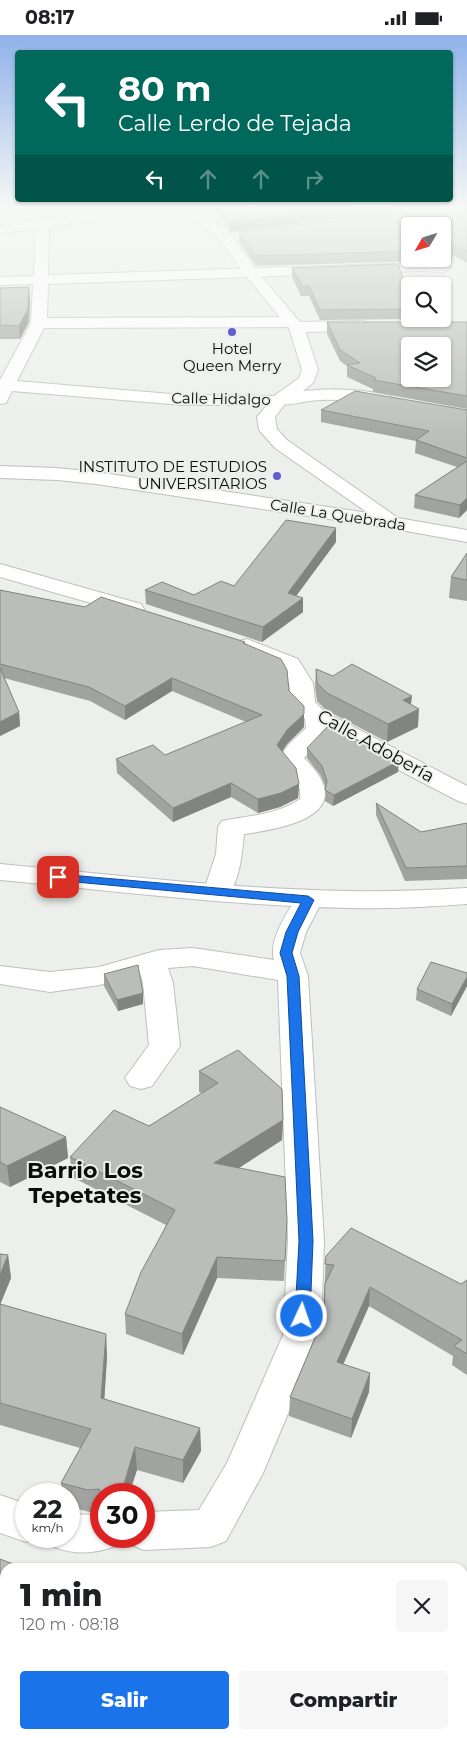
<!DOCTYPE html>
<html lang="es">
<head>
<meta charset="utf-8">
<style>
	body { margin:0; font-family:Montserrat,sans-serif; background:#f6f6f6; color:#202124; height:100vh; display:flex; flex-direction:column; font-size:19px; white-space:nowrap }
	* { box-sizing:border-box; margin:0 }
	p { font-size:16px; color:#757577 }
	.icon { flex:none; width:28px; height:28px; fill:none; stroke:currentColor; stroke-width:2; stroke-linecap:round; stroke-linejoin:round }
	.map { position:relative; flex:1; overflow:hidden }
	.panel { position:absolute; left:0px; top:1528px; width:468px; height:176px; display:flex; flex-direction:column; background:#fff; border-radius:15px 15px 0 0; box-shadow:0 1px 4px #0004 }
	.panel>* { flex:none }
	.guide { position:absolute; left:15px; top:15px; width:438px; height:152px; border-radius:5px; box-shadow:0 1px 4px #0004; background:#00695c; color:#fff; overflow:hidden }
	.needle { width:32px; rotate:231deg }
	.buttons { position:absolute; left:401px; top:182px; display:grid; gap:10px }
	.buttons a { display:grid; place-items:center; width:50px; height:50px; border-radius:5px; background:#fff; box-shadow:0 1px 4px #0004; font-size:25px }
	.speed { position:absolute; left:15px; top:1448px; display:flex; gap:10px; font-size:25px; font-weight:700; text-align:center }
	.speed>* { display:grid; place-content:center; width:65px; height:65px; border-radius:50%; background:#fff; box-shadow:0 1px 4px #0004; line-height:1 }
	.speed small { font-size:12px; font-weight:400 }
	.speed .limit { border:8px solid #d22; background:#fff; color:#111 }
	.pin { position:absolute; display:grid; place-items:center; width:42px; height:42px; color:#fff; margin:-21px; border-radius:10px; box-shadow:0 2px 8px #0006 }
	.me { position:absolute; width:55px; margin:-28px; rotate:3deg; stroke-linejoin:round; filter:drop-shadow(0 0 4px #0008) }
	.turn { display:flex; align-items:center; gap:18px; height:105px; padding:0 20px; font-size:22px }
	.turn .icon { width:65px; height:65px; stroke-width:2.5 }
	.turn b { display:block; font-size:35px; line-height:42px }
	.lanes { display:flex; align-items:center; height:48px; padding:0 20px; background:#0003; justify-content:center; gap:25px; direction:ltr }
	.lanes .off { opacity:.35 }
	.round { display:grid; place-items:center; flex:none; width:52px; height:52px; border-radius:5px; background:#f6f6f6 }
	.overview { display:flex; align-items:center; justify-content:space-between; height:85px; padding:0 20px }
	h1 { font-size:30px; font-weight:800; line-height:38px }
	.cta { display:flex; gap:10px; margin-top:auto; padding:10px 20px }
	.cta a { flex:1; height:58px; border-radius:5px; background:#1a73e8; color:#fff; font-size:20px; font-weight:800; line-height:58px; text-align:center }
	.cta a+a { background:#f6f6f6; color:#202124 }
	.status { display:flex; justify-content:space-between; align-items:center; height:35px; padding:0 25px; background:#fff; direction:ltr }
	.status svg { height:14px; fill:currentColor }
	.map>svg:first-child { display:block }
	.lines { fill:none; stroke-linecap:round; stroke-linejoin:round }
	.minor-casing { stroke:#bdc0bc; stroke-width:2 }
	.tertiary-casing { stroke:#bdc0bc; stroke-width:2 }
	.primary-casing { stroke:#bdc0bc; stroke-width:2 }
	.minor { fill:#fff; fill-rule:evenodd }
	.tertiary { fill:#fff; fill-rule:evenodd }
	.primary { fill:#fff; fill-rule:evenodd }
	.wall { fill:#a0a39f; fill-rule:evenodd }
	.shaded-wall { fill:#828482 }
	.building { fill:#babdb9; stroke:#828482; fill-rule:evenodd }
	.route { fill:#1a73e8; stroke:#114b97 }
	.poi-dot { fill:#5f5cd4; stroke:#ecefeb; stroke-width:2 }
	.labels { text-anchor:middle; stroke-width:4; stroke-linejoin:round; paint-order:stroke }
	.far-poi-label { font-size:15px; fill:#0c0d0b; stroke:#ecefeb }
	.far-street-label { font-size:15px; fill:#0c0d0b; stroke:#ecefeb }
	.street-label { font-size:18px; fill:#0c0d0b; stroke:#ecefeb }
	.near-neighbourhood-label { font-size:22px; font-weight:bold; fill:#0c0d0b; stroke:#ecefeb }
</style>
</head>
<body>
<div class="status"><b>08:17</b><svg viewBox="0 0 49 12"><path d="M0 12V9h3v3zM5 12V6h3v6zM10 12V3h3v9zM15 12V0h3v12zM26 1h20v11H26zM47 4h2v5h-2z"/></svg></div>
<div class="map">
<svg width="467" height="1703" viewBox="0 0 467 1703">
	<rect width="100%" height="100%" fill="#ecefeb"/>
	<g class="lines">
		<defs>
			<path id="minor" d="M137 170H165L159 174 49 192 48 240 420 228 444 229 451 233 444 237 420 236 48 249 47 283 293 282 298 284 300 287 363 286 368 288 371 291 368 294 363 296 296 297 291 295 289 292 44 293 17 346 183 360 286 361 288 365 275 382 277 394 287 405 398 483 467 495V507L395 494 96 449 57 445 0 443V431L57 433 96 437 368 478 275 413 259 395 257 382 267 370H183L12 356 6 368 0 369V345L31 288 33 249 0 250V242L34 241 36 194 0 198V190L83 180Z
				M0 529 141 569 144 574 141 579 133 580 0 542Z
				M247 604 298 624 313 648 315 667 325 677 467 751V769L458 766 328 698 304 723C361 778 289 793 244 799 242 819 240 844 228 861L218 863 208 861 204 855 216 819 218 792 222 786C249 780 275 781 300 764 302 744 289 738 279 724L288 710 306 693 305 684 291 669 289 648 281 633 239 616 236 611 239 606Z
				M309 857 319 859 323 865 306 897 300 918 308 941 324 1206 321 1300 263 1438 226 1506 211 1512 144 1515 129 1509 126 1501H144V1477L199 1475 227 1428 283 1300 288 1206 278 945 193 931 168 933 173 948 180 1011 152 1051 141 1054 130 1051 125 1043 149 1010 143 948 140 939 100 950 50 957 0 949V931L50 937 99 932 159 915 193 913 274 925C268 905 288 876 299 859Z
				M0 1460 26 1469V1501H41L26 1507 0 1498Z
				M101 1479V1501H120L116 1511C95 1519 75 1520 54 1512L49 1501H69V1480Z"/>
			<path id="tertiary" d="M0 829C116 840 232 854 349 856 388 857 428 855 467 853V869C428 872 388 874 349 873 232 871 116 856 0 845Z"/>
			<path id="primary" d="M168 170H184L219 190 231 200 256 235 304 292 318 335 313 348 303 356C332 353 363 354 391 361L393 365 391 369 385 370C364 367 343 364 321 365 307 365 288 372 274 369L272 365 274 361 299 343 302 335 289 293 246 241 221 206 209 196Z"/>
		</defs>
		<!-- minor casing -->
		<use href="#minor" class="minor-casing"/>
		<!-- tertiary casing -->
		<use href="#tertiary" class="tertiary-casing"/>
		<!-- primary casing -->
		<use href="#primary" class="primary-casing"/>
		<!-- minor -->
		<use href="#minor" class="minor"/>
		<!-- tertiary -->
		<use href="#tertiary" class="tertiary"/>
		<!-- primary -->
		<use href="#primary" class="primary"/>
	</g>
	<!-- wall -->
	<path class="wall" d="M214 170H467V228L453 220 452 227 420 226 256 231 239 207V197L389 180 387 178 230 197ZM410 191H442V224H410Z
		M292 233 410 263V284H413L320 285 309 261H301L292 242Z
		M29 252 30 265 29 287 20 304H0V253Z
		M327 287H467V374L373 357V354L347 342V331L340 326 327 299Z
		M321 375H467V475L459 483 414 473 415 460 457 432 415 418 416 406 321 387Z
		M336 507 296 561 303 563V577L262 607 146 569 145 555 194 560 234 551Z
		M467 518V566L449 563 451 542Z
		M0 555 245 608 289 656 304 692 287 709 282 716 299 749 298 763 280 772 258 778 231 762 173 787 117 738 116 724 165 720 246 687 172 656 125 685 90 666 4 643 19 677 20 691 0 701Z
		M316 634 333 641 411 669 418 692 387 707 326 675 317 666 315 652Z
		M307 713 399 726 398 737 333 771 325 766 326 753 321 741 307 723Z
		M376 768 421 797 467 788V844L405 846 376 780Z
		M467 938V951L451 981 416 965 417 954Z
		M104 939 143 969 118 976 104 951Z
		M199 1036 283 1085 282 1105 239 1133 286 1206 284 1246 217 1243 183 1320 126 1299 125 1279 166 1190 72 1142 70 1122 149 1091 202 1058 199 1057Z
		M0 1072 66 1102 68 1123 10 1152 0 1147Z
		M0 1219 8 1220 11 1243 0 1269 106 1299 107 1322 104 1364 200 1393 201 1416 183 1448 137 1435 129 1459H101V1478L90 1477 69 1472V1459H62L61 1448 80 1413 0 1390Z
		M326 1221 461 1249 467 1245V1340L452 1330 453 1321 369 1271 343 1329 370 1338 369 1357 351 1403 289 1381 290 1362 323 1282Z
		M0 1524 3 1631 0 1630Z"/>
	<!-- shaded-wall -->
	<path class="shaded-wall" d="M372 170H387V178L230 197V187Z
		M29 252 30 265 29 287 20 304 19 291Z
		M467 463V475L459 483 460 470Z
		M336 493V507L288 572V558Z
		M303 563V577L262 607 263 592Z
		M172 643V656L125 685V671Z
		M412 661 410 678 403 665Z
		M419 674 418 692 387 707 388 689Z
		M19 677 20 691 0 701V687Z
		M304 679V692L287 709 277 724V710L287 695Z
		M399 726 398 737 333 771 334 760Z
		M231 748V762L173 787V773Z
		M299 749 298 763 280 772 258 778V764Z
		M467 942V951L451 981 452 969Z
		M143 958V969L118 976 117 965Z
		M283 1085 282 1105 214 1149V1128Z
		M66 1102 68 1123 10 1152 7 1131Z
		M8 1220 11 1243 0 1270V1240Z
		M217 1222V1243L183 1320 182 1299Z
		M370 1252 369 1271 336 1346 337 1327Z
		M106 1299 107 1322 103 1386 101 1363Z
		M370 1338 369 1357 351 1403 352 1384Z
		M200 1393 201 1416 183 1448V1425Z
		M135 1412 137 1435 129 1459H121Z
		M5 1600V1626L3 1631 0 1615V1610Z"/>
	<!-- building -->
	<path class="building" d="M220 170H372L230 187Z
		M390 170H467V217L450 208 453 217H442V191H410V216L256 221 239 197 393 179 395 174Z
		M398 229 410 263V274L320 275 309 251H302L292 233Z
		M29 252 28 274 19 291 0 290V253Z
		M327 287H467V361L373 345 376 343 347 330 360 328 340 315ZM410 311H442V344H410Z
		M355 356 467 375V423L416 405 429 396 321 375Z
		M467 426V463L460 470 415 460Z
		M286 485 336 493 288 558 303 563 263 592 145 555 162 547 194 560 221 546 234 551Z
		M467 518V545L451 542Z
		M0 555 85 572 101 562 245 607 243 608 281 624 287 635 289 656 304 671V679L287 695 277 710 296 733 299 749 281 758 258 764 231 748 173 773 116 724 153 710 165 720 262 680 172 643 125 671 89 652 0 629Z
		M352 629 412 661 403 665 419 674 388 689 327 658 317 648 316 634 333 641Z
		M0 633 19 677 0 687Z
		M329 690 399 726 334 760 325 755 327 746 322 731 307 713Z
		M376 768 421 797 467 788V831L406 833Z
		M431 927 467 938V942L452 969 417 954Z
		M138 930 143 958 117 965 104 939Z
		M238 1015 282 1054 283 1085 214 1128 285 1142 287 1185 285 1226 217 1222 182 1299 125 1279 141 1237 175 1175 70 1122 114 1075 149 1091 218 1048 199 1036Z
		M0 1072 66 1102 7 1131 0 1127Z
		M351 1193 461 1249 467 1245V1319L454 1311 462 1305 370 1252 337 1327 370 1338 352 1384 290 1362 324 1282 325 1249 334 1230 325 1229 326 1221Z
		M0 1219 8 1220 0 1240Z
		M0 1269 106 1299 101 1363 200 1393 183 1425 135 1412 121 1459H105L101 1458 99 1454 88 1455 61 1448 91 1394 0 1368Z
		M0 1524 21 1532H5V1600L0 1610Z"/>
	<!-- sky -->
	<linearGradient id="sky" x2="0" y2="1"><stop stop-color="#8fb2ea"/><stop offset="0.42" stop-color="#f6f8f6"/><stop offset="1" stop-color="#f6f8f6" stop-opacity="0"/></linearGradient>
	<rect width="467" height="409" fill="url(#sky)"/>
	<!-- route -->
	<path class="route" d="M58 839 308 861 314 865 298 897 292 918 299 941 313 1206 310 1281 308 1285 302 1287 297 1285 295 1281 299 1206 287 941 280 918 286 897 301 868 54 845 52 842 54 840Z"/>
	<!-- markers -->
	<g class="poi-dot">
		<circle cx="232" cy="297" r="5"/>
		<circle cx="277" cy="441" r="5"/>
	</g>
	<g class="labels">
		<!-- far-poi labels -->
		<g class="far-poi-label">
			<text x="232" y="319">Hotel<tspan x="232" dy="17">Queen Merry</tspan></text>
			<text x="267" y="437" text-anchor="end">INSTITUTO DE ESTUDIOS<tspan x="267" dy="17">UNIVERSITARIOS</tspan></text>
		</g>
		<!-- far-street labels -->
		<g class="far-street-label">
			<text transform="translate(221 364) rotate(1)" y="5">Calle Hidalgo</text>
			<text transform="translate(338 480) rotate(9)" y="5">Calle La Quebrada</text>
		</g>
		<!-- street labels -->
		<g class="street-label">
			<text transform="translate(376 711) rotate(29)" y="6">Calle Adobería</text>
		</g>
		<!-- near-neighbourhood labels -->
		<g class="near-neighbourhood-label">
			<text x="85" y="1143">Barrio Los<tspan x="85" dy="25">Tepetates</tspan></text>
		</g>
	</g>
</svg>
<div class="buttons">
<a><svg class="needle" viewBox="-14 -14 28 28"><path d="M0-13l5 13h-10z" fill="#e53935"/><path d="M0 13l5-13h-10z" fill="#757577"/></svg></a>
<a><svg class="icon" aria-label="search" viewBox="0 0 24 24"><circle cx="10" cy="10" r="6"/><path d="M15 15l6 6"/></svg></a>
<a><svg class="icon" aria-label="layers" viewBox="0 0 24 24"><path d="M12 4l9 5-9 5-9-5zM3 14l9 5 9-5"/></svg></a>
</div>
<div class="speed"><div>22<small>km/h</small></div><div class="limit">30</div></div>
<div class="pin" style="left:58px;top:842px;background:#d93025"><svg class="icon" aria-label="arrive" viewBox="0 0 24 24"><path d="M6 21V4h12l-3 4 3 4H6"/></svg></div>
<svg class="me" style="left:302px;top:1281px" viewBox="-20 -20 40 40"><circle r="17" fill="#1a73e8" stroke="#fff" stroke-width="3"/><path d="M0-11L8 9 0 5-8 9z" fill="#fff"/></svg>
<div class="guide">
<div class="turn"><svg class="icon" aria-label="left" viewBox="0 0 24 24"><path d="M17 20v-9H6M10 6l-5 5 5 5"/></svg><div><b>80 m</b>Calle Lerdo de Tejada</div></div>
<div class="lanes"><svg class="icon" aria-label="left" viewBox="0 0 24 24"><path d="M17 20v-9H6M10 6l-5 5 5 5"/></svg><svg class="icon off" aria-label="ahead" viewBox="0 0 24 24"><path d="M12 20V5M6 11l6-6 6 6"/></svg><svg class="icon off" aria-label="ahead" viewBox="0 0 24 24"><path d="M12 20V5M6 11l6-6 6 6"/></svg><svg class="icon off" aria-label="right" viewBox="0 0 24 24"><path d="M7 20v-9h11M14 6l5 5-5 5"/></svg></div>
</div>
<section class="panel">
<div class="overview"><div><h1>1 min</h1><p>120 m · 08:18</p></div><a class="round"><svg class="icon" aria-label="close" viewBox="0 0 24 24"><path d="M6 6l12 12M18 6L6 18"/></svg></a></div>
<div class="cta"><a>Salir</a><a>Compartir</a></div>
</section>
</div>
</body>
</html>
